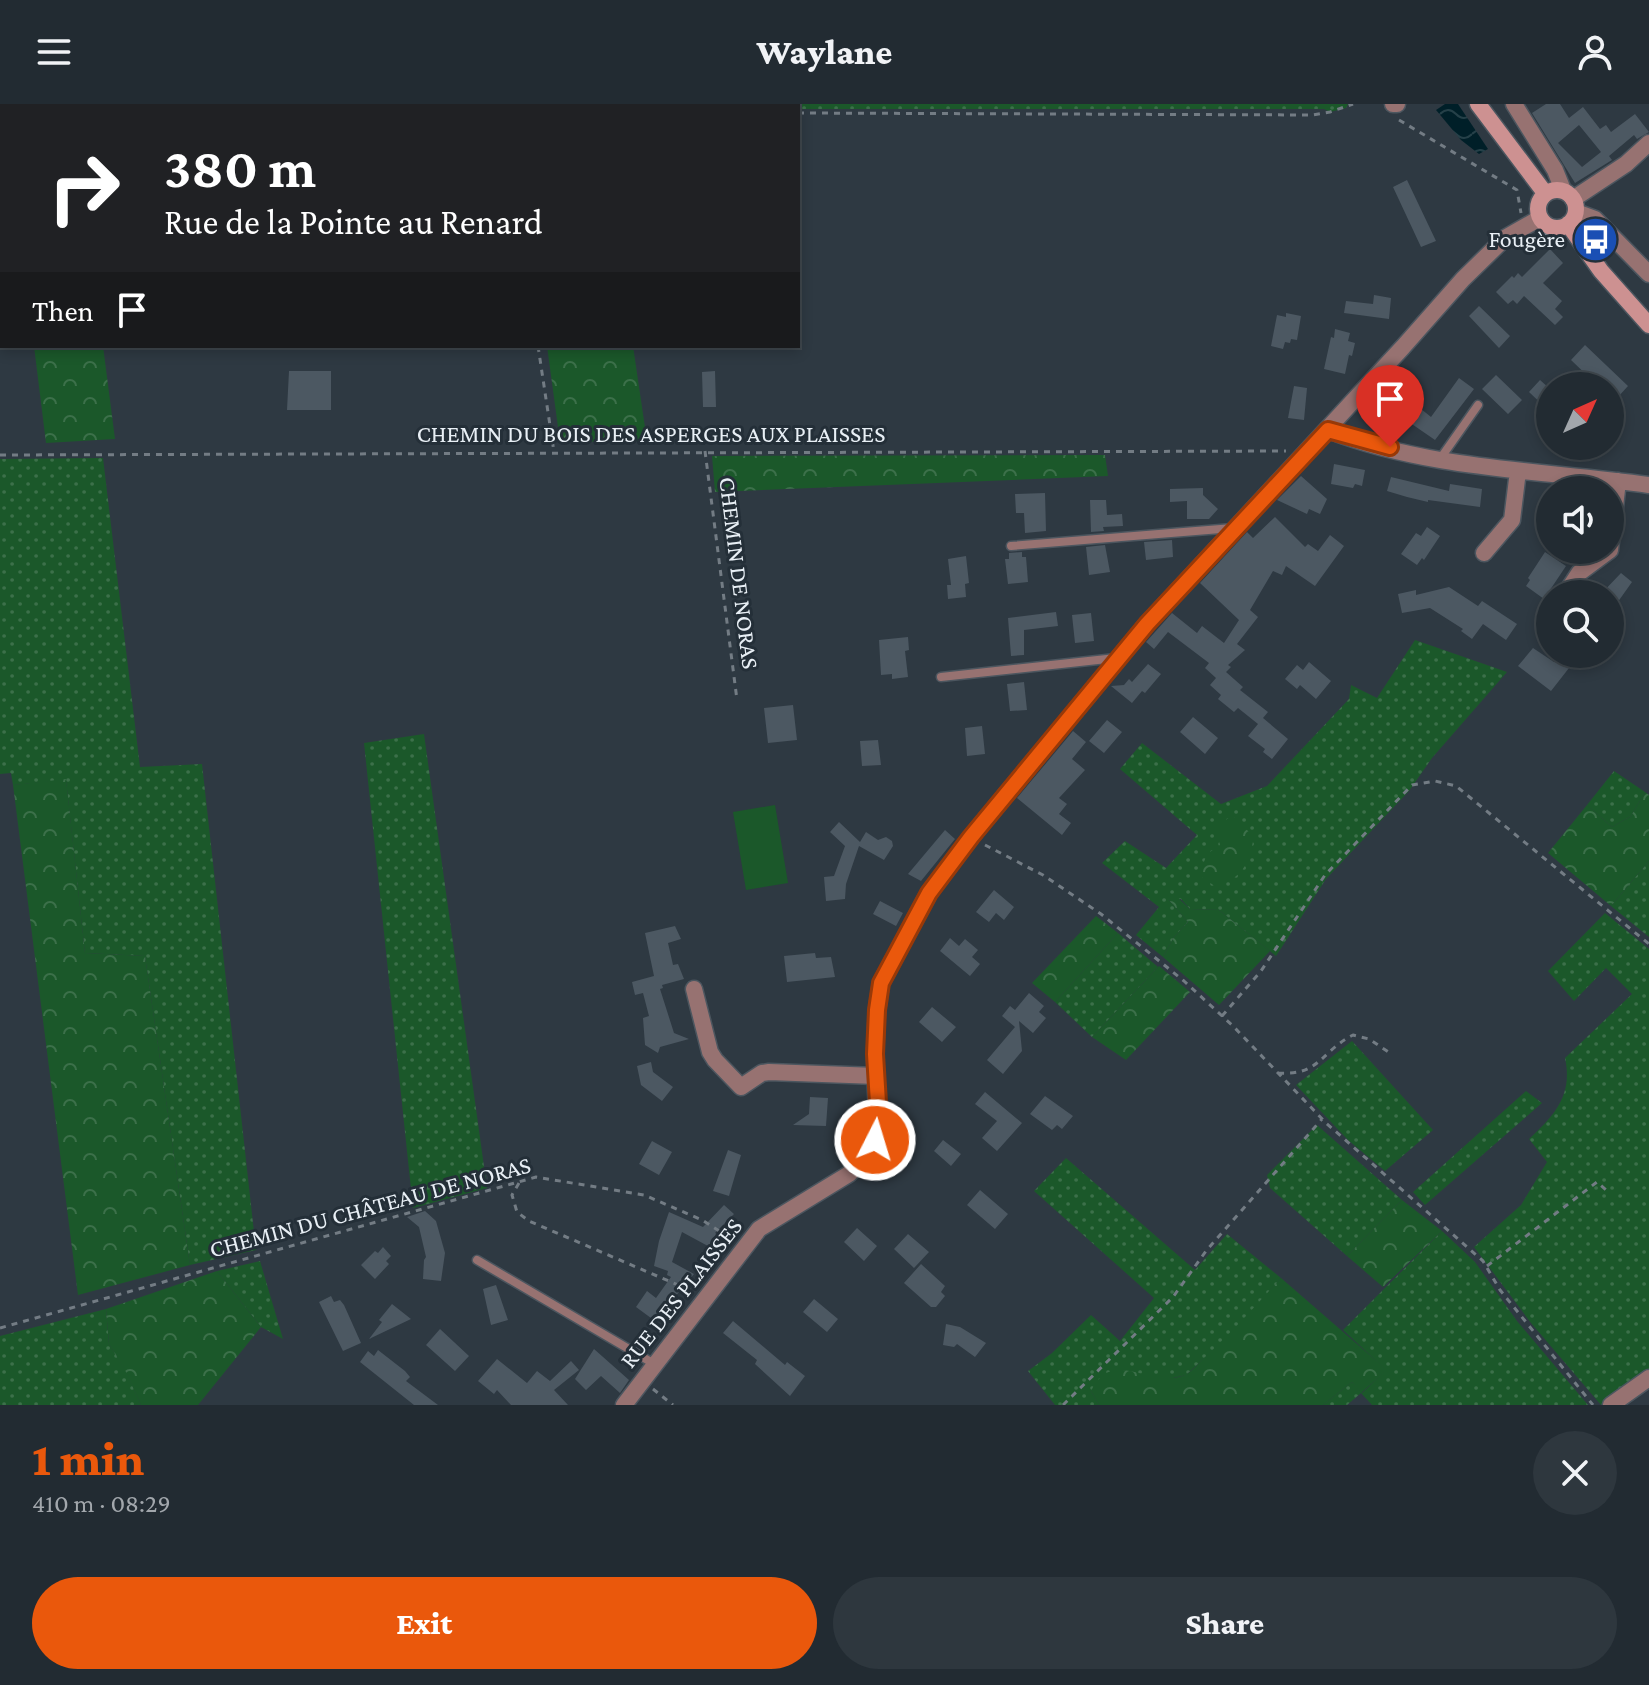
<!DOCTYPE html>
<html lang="en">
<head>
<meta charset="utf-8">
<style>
	body { margin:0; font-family:"Crimson Pro",serif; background:#2e373e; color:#f1f3f6; height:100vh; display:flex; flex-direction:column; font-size:30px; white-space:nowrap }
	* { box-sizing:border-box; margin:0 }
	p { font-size:26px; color:#a2a7ac }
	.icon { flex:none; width:44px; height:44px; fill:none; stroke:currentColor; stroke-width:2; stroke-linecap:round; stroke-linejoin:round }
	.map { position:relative; height:1301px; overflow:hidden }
	.drawer { display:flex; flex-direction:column; background:#222b32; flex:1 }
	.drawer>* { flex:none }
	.banner { position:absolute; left:0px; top:0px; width:800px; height:244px; box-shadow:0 4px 12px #0003,0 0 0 2px #3f474d; background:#202124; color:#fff; overflow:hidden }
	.needle { width:52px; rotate:45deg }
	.tools { position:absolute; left:1536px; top:268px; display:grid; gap:16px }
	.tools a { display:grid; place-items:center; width:88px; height:88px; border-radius:50%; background:#222b32; box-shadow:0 4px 12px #0003,0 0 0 2px #3f474d; font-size:40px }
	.pin { position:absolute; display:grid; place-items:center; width:68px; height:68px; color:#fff; margin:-82px -34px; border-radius:50% 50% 50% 0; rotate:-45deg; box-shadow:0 0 8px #0007 }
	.pin .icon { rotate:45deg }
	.me { position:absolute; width:88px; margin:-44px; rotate:5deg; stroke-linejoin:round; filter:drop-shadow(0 0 6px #0008) }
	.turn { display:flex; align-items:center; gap:28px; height:168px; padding:0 32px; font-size:36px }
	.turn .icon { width:104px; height:104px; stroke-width:2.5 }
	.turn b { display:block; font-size:56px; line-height:68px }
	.then { display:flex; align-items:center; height:76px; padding:0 32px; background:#0003; gap:16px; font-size:30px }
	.round { display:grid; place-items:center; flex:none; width:84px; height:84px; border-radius:42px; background:#2e373e }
	.head { display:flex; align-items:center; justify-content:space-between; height:136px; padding:0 32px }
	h1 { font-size:48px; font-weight:800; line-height:60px; color:#ea580c }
	.button { display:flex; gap:16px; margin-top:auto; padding:16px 32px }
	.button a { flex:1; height:92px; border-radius:48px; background:#ea580c; color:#fff; font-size:32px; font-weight:800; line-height:92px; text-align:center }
	.button a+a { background:#2e373e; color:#f1f3f6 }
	header { display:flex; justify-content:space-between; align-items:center; height:104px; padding:0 32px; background:#222b32; font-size:36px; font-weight:800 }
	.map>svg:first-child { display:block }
	.grass { fill:url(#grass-dots) }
	.forest { fill:url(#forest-crowns) }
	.pitch { fill:#1b582a }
	.water { fill:url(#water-waves) }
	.building { fill:#4c5862; fill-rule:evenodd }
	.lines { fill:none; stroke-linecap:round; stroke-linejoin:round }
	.lane-casing { stroke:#4c565f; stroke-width:11 }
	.street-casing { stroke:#4c565f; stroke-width:19 }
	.secondary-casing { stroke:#4c565f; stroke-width:19 }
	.path { stroke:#737c84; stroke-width:3; stroke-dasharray:6 6; stroke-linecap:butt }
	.lane { stroke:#977271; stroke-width:8 }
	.street { stroke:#977271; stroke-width:16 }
	.secondary { stroke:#cd9191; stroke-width:16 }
	.route-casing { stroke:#983908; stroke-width:20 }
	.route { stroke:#ea580c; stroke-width:14 }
	.labels { text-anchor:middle; stroke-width:6; stroke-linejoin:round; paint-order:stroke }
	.poi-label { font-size:24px; fill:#e8eff5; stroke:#242f38; text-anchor:end }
	.street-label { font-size:24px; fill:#e8eff5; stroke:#242f38 }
</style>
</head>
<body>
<header><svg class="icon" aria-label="menu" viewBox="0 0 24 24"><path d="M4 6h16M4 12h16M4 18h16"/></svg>Waylane<svg class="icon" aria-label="person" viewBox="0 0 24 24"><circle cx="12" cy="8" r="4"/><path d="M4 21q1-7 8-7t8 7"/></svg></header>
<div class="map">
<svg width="1649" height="1301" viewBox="0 0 1649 1301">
	<defs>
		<pattern id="grass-dots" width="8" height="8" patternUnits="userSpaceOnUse" patternTransform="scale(2)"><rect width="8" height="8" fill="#1b582a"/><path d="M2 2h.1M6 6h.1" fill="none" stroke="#3c704a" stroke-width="1.8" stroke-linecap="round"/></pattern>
		<pattern id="forest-crowns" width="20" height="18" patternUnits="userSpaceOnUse" patternTransform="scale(2)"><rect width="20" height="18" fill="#1b582a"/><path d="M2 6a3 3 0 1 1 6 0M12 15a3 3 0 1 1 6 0" fill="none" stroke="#3c704a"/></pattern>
		<pattern id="water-waves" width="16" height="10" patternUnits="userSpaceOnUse" patternTransform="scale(2)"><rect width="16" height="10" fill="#001f28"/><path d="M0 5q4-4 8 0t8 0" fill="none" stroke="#254048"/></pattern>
	</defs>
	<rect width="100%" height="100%" fill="#2e3942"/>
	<!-- grass -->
	<path class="grass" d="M579 0H1348L1346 4 1330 8 1324 5H798V2Z
		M103 354 140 663 202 660 256 1146 190 1161 145 852 85 849 66 676 13 681 11 669 0 670V355Z
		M1415 536 1507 568 1432 654 1409 687 1326 775 1276 852 1219 806 1190 805 1181 795 1169 796 1188 818 1174 833 1163 853 1136 831 1159 803 1102 759 1125 737 1166 764 1197 731 1120 665 1142 639 1221 700 1267 682 1349 595 1351 581 1377 594Z
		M424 630 487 1084 413 1104 364 639Z
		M1614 667 1645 688 1631 712 1612 723 1587 701Z
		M1649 757V833L1611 802Z
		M1605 809 1649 845V1268L1601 1301 1531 1219 1474 1143 1521 1101 1547 1058 1529 1035C1555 1011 1573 991 1565 954L1632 890 1606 864 1574 897 1548 867Z
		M1118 829 1158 863 1092 933 1055 898Z
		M1352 937 1433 1026 1385 1067 1348 1036 1296 981Z
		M1526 987 1542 999 1425 1101 1413 1088Z
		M1317 1021 1402 1096 1347 1152 1270 1084 1267 1071Z
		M1066 1054 1195 1166 1227 1130 1281 1174 1233 1228 1186 1271 1164 1276 1145 1272 1091 1287 1099 1301H1055L1028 1267 1052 1249 1091 1211 1120 1237 1154 1194 1034 1087Z
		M1442 1127 1475 1158 1517 1217 1588 1301H1372L1361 1289 1347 1301H1323L1352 1278 1362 1289 1386 1266 1343 1226Z
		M260 1157 283 1235 261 1223 217 1167Z
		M106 1205 109 1240 126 1267 141 1301H0V1232Z"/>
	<!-- forest -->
	<path class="forest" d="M34 242H103L115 335 46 339Z
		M547 242H633L647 337 560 338Z
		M1105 351 1108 372 715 388 712 352Z
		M66 675 85 849 145 852 190 1161 78 1191 13 681Z
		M1645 688 1649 691V757L1611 802 1548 749 1587 701 1612 723 1631 712Z
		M1232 711 1254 733C1248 761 1244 772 1216 783L1199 771 1207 750 1220 741 1216 724Z
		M1174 790 1190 805 1219 806 1270 847 1219 901 1163 853 1174 833 1188 818 1169 796Z
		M1096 812 1118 829 1055 898 1032 879Z
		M1159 862 1190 888 1126 956 1092 933Z
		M1402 1096 1442 1127 1383 1183 1347 1152Z
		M217 1167 261 1223 198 1301H141L126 1268 109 1240 106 1205Z
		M1281 1174 1387 1266 1361 1289 1352 1278 1323 1301H1099L1091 1287C1113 1242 1149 1286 1185 1271 1191 1268 1198 1260 1203 1255 1231 1230 1255 1202 1281 1174Z"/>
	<!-- pitch -->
	<path class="pitch" d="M775 701 788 779 746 786 733 708Z"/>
	<!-- water -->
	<path class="water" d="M1445 0H1458L1488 45 1479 50 1461 36 1436 6Z"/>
	<!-- building -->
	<path class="building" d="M1546 0H1560L1569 14 1583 3 1600 25 1606 21 1611 28 1635 10 1649 28 1637 35 1634 31 1609 52 1612 56 1575 79 1532 9ZM1579 21 1601 48 1582 63 1558 39Z
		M1407 76 1436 137 1421 143 1393 83Z
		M1550 145 1563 159 1543 179 1562 197 1555 205 1563 213 1555 221 1524 192 1517 200 1513 196 1508 200 1496 188 1512 172 1514 174 1518 169 1522 173Z
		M1374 191 1391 194 1389 215 1344 209 1346 197 1373 200Z
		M1479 202 1510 232 1499 244 1469 212Z
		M1286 209 1301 212 1297 236 1291 235 1290 239 1285 238 1283 245 1271 242 1277 211 1286 213Z
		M1335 225 1350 229 1348 237 1355 239 1352 252 1349 251 1345 270 1324 265 1331 233 1334 234Z
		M1585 241 1628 282 1618 293 1610 285V282L1600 276 1596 280 1571 256Z
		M289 267H331V306H287Z
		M715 267 716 303H703L702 268Z
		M1496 271 1522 296 1508 310 1482 285Z
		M1459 274 1474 285 1435 336 1406 316 1402 321 1384 306 1399 287 1431 313Z
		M1540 276 1550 285V308L1529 288Z
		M1294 282 1307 284 1304 316 1288 314Z
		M1334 360 1365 366 1362 382 1355 380 1353 384 1331 380Z
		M1301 372 1327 395 1320 410 1309 405 1307 410 1277 396Z
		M1391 373 1449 387 1450 380 1482 385 1480 403 1428 396V398L1407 393 1387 387Z
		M1203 384V391L1218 405 1209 415H1187V397L1170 398V385Z
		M1045 389 1046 427 1025 429 1024 409H1016L1015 390Z
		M1090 396H1106L1107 411 1122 410 1123 422 1103 423 1104 427 1091 428Z
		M1275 413 1305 443 1308 440 1318 447 1330 431 1344 442 1315 482 1286 462 1282 471 1273 467 1250 506 1258 513 1237 540 1245 546 1228 561 1231 563 1226 568 1243 583 1240 586 1268 608 1263 614 1288 635 1272 655 1263 648 1265 645 1248 632 1258 620 1238 604 1234 608 1218 595 1221 591 1210 581 1216 574 1205 564 1209 559 1168 528 1154 545 1146 538 1172 509 1197 529 1202 522 1224 539 1239 516 1200 479 1247 428 1253 434Z
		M1427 423 1440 432 1424 456 1422 454 1417 461 1401 450 1416 429 1421 432Z
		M1172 436 1173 453 1146 456 1144 438Z
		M1105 441 1110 468 1089 471 1086 443Z
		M1545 448 1566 462 1544 495 1526 482 1530 476 1528 474Z
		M1009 449 1022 448V453H1026L1028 478 1008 480 1005 455H1009Z
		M966 452 969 479 965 480 966 493 948 495 947 481H951L948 455Z
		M1621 469 1632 478 1610 509V490H1601Z
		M1449 483 1478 502 1482 497 1517 520 1506 536 1483 520 1472 535 1461 527 1463 525 1430 504 1402 509 1398 490 1416 486V491Z
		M1056 508 1058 522 1024 526V551L1011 552 1008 514Z
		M1091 509 1094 537 1075 539 1072 511Z
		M908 533 909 546 905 547 908 573 892 575V570L881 571 879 536Z
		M1533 544 1554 558 1560 550H1580L1551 587 1518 562Z
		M1309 558 1331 577 1316 595 1300 581 1297 585 1285 575 1297 561 1303 566Z
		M1148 560 1161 570 1145 589 1142 587 1132 599 1111 582 1124 581 1129 575 1132 578Z
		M1024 578 1027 606 1010 607 1007 580Z
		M793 601 797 636 768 639 764 604Z
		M1193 613 1218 634 1205 650 1180 628Z
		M1107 616 1122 628 1104 649 1089 637Z
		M982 622 985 650 967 652 965 624Z
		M1073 627 1086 638 1072 655 1085 666 1059 694 1067 700 1059 710 1071 719 1062 731 1017 694Z
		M878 636 881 661 862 662 860 637Z
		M839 718 860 738 866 728 878 736 886 733 892 737 893 742 884 756 859 742 846 780 845 795 826 797 824 773 834 772 845 742 830 728Z
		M945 726 955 735 921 777 908 770Z
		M994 786 1014 803 1004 816 996 809 989 818 976 808Z
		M880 797 903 809 896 822 873 810Z
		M675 822 681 835 668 839 673 861 678 860 684 875 662 881 663 884 660 885 674 929 689 935 660 943 658 949 645 941 643 914 649 912 643 889 635 891 632 878 654 872 645 829Z
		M950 834 959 842 965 835 978 846 972 853 980 860 970 872 940 847Z
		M815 849 816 854 831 853 835 873 787 878 784 852Z
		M1029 889 1044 902 1039 908 1046 914 1033 929 1019 917 1022 947 1003 970 987 956 1015 923 1002 912 1010 902 1015 906Z
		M932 903 956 923 942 938 919 918Z
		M651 958 653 968 673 983 662 997 641 981 637 962Z
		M985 988 1022 1019 997 1047 982 1034 997 1017 975 1000Z
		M1045 992 1073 1012 1062 1025 1057 1021 1052 1026 1030 1010Z
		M810 993 828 994 826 1022 793 1021 809 1010Z
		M943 1036 961 1050 951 1062 934 1047Z
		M652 1037 672 1048 659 1071 639 1060Z
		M728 1046 741 1051 729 1092 713 1087Z
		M980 1086 1008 1110 995 1125 967 1101Z
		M724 1101 734 1110 715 1129 727 1135 719 1148 682 1128 672 1158 694 1170 655 1217 636 1203 647 1187 656 1194 671 1173 667 1171 668 1167 654 1162 659 1137 669 1108 703 1123Z
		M425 1107 436 1117 445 1149 441 1177 423 1175 424 1156 426 1153 419 1123 407 1113Z
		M857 1124 877 1142 864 1157 844 1138Z
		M908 1130 929 1148 914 1164 894 1145Z
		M383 1143 391 1152 386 1157 389 1160 375 1175 361 1161 375 1147 378 1149Z
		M921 1160 945 1182 941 1188 945 1192 936 1203H931L904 1179Z
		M496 1181 508 1216 491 1221 483 1185Z
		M331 1192 334 1198 340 1196 344 1201 361 1239 343 1247 319 1198Z
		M814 1195 838 1215 827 1228 803 1208Z
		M392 1200 411 1215 369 1235 382 1218 379 1216Z
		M733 1217 785 1261 787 1258 805 1272 790 1292 755 1260 757 1256 723 1229Z
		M946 1220 960 1223 986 1239 975 1253 957 1240 954 1243 943 1241Z
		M440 1225 469 1252 455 1267 426 1241Z
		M594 1245 629 1276 620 1289 601 1272 586 1286 575 1275Z
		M378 1246 405 1267 410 1273 406 1277 438 1301H414L360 1258 368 1247 374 1252Z
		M497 1255 527 1279 537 1267 550 1277 571 1257 579 1266 554 1286 568 1301H511L497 1286 494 1290 478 1277Z"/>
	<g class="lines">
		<defs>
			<path id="lane" d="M1440 355 1478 301
				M1011 442 1233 424
				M941 573 1116 554
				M477 1156 656 1261"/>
			<path id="street" d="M1393 0H1397
				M1514 0 1555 66 1563 86
				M1573 95 1626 60 1649 39
				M1576 108 1595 115 1649 170
				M1328 326C1430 366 1542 366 1649 381
				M1610 446 1618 377
				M1484 449 1512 416 1518 367
				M1566 489 1579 469 1610 446
				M694 885 710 948 715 956 741 983 762 969 769 968 876 972
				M624 1301 759 1125 849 1070 867 1051 875 1036 877 1020 875 950 877 906 881 879 929 789 971 733 1147 520 1403 243 1463 175 1505 134 1540 114
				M1611 1301 1649 1274"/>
			<path id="secondary" d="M1478 0 1545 89
				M1538 105a19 19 0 1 1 38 0a19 19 0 1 1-38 0Z
				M1568 120 1601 167 1649 221"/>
		</defs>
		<!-- lane casing -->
		<use href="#lane" class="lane-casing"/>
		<!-- street casing -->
		<use href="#street" class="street-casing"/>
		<!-- secondary casing -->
		<use href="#secondary" class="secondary-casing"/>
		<!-- path -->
		<path class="path" d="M446 2V0
			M706 2V0
			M798 9 1312 11 1330 8 1353 0
			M0 11H2
			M1399 16 1517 86 1521 109
			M1544 130 1559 135
			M538 242 554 348
			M705 347 737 596
			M0 351 1286 347
			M985 741 1043 771 1101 810 1184 877 1233 922 1326 1019 1483 1157 1500 1186 1593 1301
			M1222 912 1261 867 1325 771 1412 681 1435 677 1456 682 1649 840
			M1278 969C1320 972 1320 948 1353 931L1369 935 1390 949
			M519 1079 512 1091 517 1108 529 1117 692 1187
			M1487 1162 1597 1078 1606 1086
			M0 1224 536 1073 644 1091 702 1116 733 1136
			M653 1285 673 1301
			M1063 1301 1173 1193 1206 1147 1322 1015"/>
		<!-- lane -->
		<use href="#lane" class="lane"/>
		<!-- street -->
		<use href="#street" class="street"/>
		<!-- secondary -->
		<use href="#secondary" class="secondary"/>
	</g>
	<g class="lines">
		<defs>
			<path id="route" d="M875 1036 878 999 875 950 877 906 881 879 929 789 971 733 1147 520 1328 326 1390 343"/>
		</defs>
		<!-- route casing -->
		<use href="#route" class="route-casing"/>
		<!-- route -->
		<use href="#route" class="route"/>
	</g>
	<!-- icons -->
	<defs>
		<symbol id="bus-disc" viewBox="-11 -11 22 22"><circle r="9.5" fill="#1a4fb4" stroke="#242f38"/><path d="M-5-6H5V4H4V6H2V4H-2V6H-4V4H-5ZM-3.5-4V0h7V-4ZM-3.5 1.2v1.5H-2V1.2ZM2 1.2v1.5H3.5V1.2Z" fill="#fff"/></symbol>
	</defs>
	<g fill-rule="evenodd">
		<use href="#bus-disc" x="1570" y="110" width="51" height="51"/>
	</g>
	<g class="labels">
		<!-- poi labels -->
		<g class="poi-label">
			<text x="1565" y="143">Fougère</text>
		</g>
		<!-- street labels -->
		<g class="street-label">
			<text x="651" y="338">CHEMIN DU BOIS DES ASPERGES AUX PLAISSES</text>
			<text transform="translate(739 469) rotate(83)" y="8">CHEMIN DE NORAS</text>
			<text transform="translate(370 1103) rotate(-15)" y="8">CHEMIN DU CHÂTEAU DE NORAS</text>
			<text transform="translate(681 1189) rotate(-52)" y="8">RUE DES PLAISSES</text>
		</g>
	</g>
</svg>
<div class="tools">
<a><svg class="needle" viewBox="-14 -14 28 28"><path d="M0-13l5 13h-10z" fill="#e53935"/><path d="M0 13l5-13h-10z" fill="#a2a7ac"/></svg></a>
<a><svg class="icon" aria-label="sound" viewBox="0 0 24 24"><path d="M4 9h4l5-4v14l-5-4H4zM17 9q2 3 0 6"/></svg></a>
<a><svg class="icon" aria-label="search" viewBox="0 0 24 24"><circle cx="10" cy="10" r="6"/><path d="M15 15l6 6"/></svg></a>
</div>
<div class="pin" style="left:1390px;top:343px;background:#d93025"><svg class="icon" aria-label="arrive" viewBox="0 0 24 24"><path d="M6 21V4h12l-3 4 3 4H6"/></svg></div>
<svg class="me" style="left:875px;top:1036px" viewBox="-20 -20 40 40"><circle r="17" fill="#ea580c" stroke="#fff" stroke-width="3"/><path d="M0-11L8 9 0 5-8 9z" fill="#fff"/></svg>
<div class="banner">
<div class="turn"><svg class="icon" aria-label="right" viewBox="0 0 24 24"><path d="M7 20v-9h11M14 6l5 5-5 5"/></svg><div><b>380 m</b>Rue de la Pointe au Renard</div></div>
<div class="then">Then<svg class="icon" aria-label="arrive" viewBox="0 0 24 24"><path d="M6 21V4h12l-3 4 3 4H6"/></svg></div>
</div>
</div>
<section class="drawer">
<div class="head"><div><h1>1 min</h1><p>410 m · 08:29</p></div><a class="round"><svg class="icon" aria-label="close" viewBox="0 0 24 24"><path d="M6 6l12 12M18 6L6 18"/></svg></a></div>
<div class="button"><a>Exit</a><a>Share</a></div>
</section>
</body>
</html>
